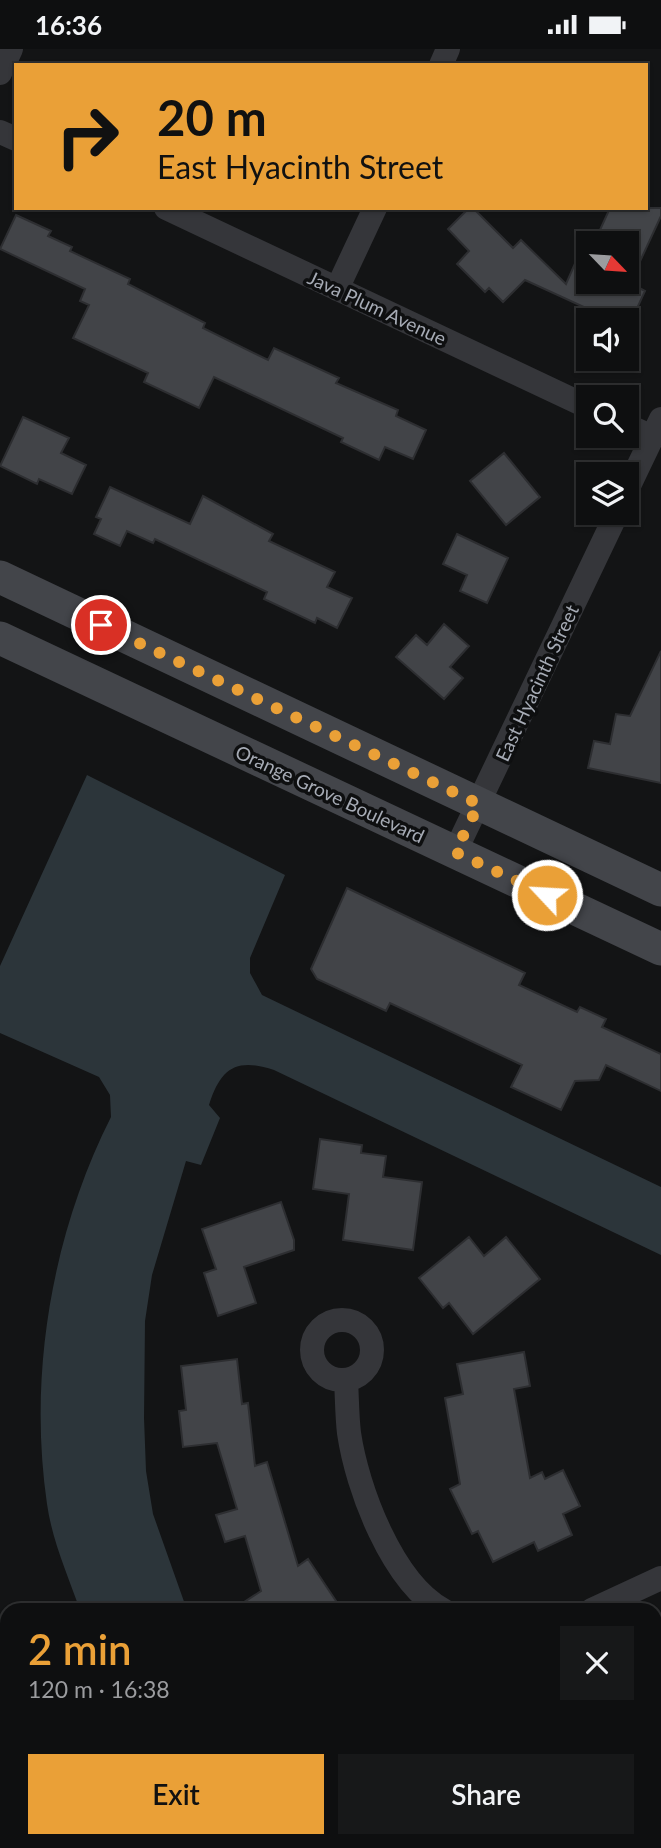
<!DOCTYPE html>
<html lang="en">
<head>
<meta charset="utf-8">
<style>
	body { margin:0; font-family:Lato,sans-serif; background:#171819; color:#f1f3f6; height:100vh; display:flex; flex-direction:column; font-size:26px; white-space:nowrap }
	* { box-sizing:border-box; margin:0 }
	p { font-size:23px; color:#9b9c9f }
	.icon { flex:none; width:38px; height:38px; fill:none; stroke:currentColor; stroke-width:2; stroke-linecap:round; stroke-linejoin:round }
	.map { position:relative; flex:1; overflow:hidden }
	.drawer { position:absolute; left:0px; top:1554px; width:662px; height:245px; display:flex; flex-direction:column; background:#0e0f10; border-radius:21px 21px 0 0; box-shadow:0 2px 5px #0004,0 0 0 2px #2e2f30 }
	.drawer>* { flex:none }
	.banner { position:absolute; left:14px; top:14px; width:634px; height:147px; border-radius:0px; box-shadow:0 2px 5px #0004,0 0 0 2px #2e2f30; background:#eaa037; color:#111; overflow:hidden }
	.needle { width:46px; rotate:115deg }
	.fabs { position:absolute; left:576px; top:182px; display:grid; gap:14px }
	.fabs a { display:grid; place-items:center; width:63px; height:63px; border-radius:0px; background:#0e0f10; box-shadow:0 2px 5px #0004,0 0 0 2px #2e2f30; font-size:35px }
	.pin { position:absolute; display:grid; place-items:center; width:60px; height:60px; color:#fff; margin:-30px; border:4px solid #fff; border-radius:50%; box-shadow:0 2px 7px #0007 }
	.me { position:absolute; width:77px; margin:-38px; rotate:295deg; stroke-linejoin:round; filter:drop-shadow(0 0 5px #0008) }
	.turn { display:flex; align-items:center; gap:24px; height:147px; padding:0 28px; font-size:32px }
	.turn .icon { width:91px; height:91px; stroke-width:2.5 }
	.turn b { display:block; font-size:49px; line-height:60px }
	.round { display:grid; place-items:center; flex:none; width:74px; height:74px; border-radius:0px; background:#171819 }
	.headline { display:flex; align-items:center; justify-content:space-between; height:119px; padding:0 28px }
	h1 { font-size:42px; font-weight:600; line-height:52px; color:#eaa037 }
	.action { display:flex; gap:14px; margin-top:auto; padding:14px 28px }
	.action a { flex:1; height:80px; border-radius:0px; background:#eaa037; color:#111; font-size:28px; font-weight:600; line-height:80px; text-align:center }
	.action a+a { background:#171819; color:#f1f3f6 }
	.status { display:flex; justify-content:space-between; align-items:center; height:49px; padding:0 35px; background:#0e0f10; direction:ltr }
	.status svg { height:19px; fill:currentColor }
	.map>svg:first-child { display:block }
	.water { fill:#2c353a }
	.building { fill:#424448; stroke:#2d2e31; stroke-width:2 }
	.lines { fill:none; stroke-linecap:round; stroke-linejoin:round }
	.street { stroke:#35363a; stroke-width:24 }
	.secondary { stroke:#43454a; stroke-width:33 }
	.route { stroke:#eaa037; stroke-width:12; stroke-dasharray:0 21.6 }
	.labels { text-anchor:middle; stroke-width:7; stroke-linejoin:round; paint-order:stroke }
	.street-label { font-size:19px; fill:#a6abb5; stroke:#0e0f10 }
</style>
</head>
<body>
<div class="status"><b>16:36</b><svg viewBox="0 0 49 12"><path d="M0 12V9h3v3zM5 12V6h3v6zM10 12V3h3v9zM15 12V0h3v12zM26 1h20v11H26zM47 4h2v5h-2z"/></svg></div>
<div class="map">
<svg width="661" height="1799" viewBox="0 0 661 1799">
	<rect width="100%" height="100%" fill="#131415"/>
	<!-- water -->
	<path class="water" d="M87 726 285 826 250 909V924L262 946 661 1138V1206L274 1021C237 1009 221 1018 209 1056L220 1069 201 1116 186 1112 152 1226 145 1272 144 1369 146 1422 153 1465 187 1561H80C68 1527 52 1491 47 1455 28 1325 52 1185 111 1068L110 1046 99 1028 0 984V917Z
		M661 1754V1799H576L589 1792H654L655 1757Z
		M241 1792H355L360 1799H246Z"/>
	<!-- building -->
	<path class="building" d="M469 159H473L513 199 521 191 566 235 577 210 585 213 588 207V233H626V194H594L610 159H661V167L630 234 645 242 628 279 626 271H612L525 231 503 253 489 239 485 243 457 215 469 202 448 180Z
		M16 166 51 182 48 187 72 198 70 202 130 230 128 235 205 274 203 279 268 311 274 299 339 329 336 334 398 361 396 367 426 381 413 410 385 398 379 411 341 393 343 389 214 328 199 359 144 333 148 324 73 289 89 256 80 252 85 240 0 200Z
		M23 368 69 389 61 404 86 416 72 445 39 430 37 435 0 417Z
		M504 404 540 448 506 476 470 432Z
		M110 438 190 475 203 447 273 485 269 492 335 523 327 538 352 549 337 579 317 569 315 574 264 550 267 543 155 490 153 494 127 482 120 497 94 485 101 470 96 468Z
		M457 485 508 509 487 554 460 542 467 526 443 515Z
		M444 575 469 597 450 618 463 629 444 650 396 608 416 586 427 596Z
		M661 602V734L588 719 594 692 610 695 616 665 630 667Z
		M347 839 525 924 519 936 577 963 580 958 606 970 602 978 661 1005V1042L606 1016 599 1031 575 1032 561 1061 511 1038 522 1016 390 954 386 962 317 930 311 920Z
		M320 1090 362 1096 361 1104 386 1107 383 1128 422 1133 413 1201 343 1191 349 1145 313 1140Z
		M281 1153 294 1191V1201L244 1218 256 1254 218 1267 204 1224 216 1220 202 1180Z
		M469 1188 484 1207 506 1188 540 1230 473 1285 449 1254 443 1259 419 1229Z
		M524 1303 530 1337 514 1340 530 1429 542 1423 545 1430 563 1421 580 1457 563 1465 572 1486 538 1502 534 1493 493 1513 478 1482 472 1485 450 1440 460 1435 445 1349 463 1345 457 1315Z
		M237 1310 242 1355 248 1354 255 1417 267 1413 298 1517 308 1510 342 1561H232L261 1542 245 1487 225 1493 216 1466 237 1460 217 1394 183 1398 179 1362 186 1361 181 1317Z"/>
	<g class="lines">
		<!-- street -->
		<path class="street" d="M441 16 448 0
			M0 24 11 0
			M0 83 16 90
			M166 159 588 358
			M337 240 375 159
			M626 376 652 388
			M626 443 661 370
			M455 803 617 464
			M312 1301a30 30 0 1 1 60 0a30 30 0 1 1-60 0Z
			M346 1331C347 1348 347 1367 349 1384 357 1439 392 1533 443 1561
			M592 1561 661 1529"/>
		<!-- secondary -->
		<path class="secondary" d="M0 528 661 841
			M0 589 661 900"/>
	</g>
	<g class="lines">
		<!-- route -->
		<path class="route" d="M101 576 479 755 455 803 547 846"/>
	</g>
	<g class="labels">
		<!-- street labels -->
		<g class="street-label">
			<text transform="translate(377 259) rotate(25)" y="7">Java Plum Avenue</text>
			<text transform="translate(537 634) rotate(-65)" y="7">East Hyacinth Street</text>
			<text transform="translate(330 745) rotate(25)" y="7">Orange Grove Boulevard</text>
		</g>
	</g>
</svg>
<div class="fabs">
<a><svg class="needle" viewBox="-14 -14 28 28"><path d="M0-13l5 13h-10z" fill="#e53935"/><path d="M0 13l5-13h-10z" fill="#9b9c9f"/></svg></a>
<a><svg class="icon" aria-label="sound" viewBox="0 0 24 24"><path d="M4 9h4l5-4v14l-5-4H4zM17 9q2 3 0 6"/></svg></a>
<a><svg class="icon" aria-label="search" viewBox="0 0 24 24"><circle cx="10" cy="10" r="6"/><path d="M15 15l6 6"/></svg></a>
<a><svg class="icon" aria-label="layers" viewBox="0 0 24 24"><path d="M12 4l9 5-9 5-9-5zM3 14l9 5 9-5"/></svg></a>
</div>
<div class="pin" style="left:101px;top:576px;background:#d93025"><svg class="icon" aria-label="arrive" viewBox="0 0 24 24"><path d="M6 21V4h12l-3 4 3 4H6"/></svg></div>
<svg class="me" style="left:547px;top:846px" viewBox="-20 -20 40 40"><circle r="17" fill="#eaa037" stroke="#fff" stroke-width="3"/><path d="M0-11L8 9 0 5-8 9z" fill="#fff"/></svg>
<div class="banner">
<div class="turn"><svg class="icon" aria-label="right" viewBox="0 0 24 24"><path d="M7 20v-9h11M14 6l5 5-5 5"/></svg><div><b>20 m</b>East Hyacinth Street</div></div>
</div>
<section class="drawer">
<div class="headline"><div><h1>2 min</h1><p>120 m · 16:38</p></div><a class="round"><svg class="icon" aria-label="close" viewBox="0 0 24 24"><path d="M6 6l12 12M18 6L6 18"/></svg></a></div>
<div class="action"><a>Exit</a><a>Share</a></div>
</section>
</div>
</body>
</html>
